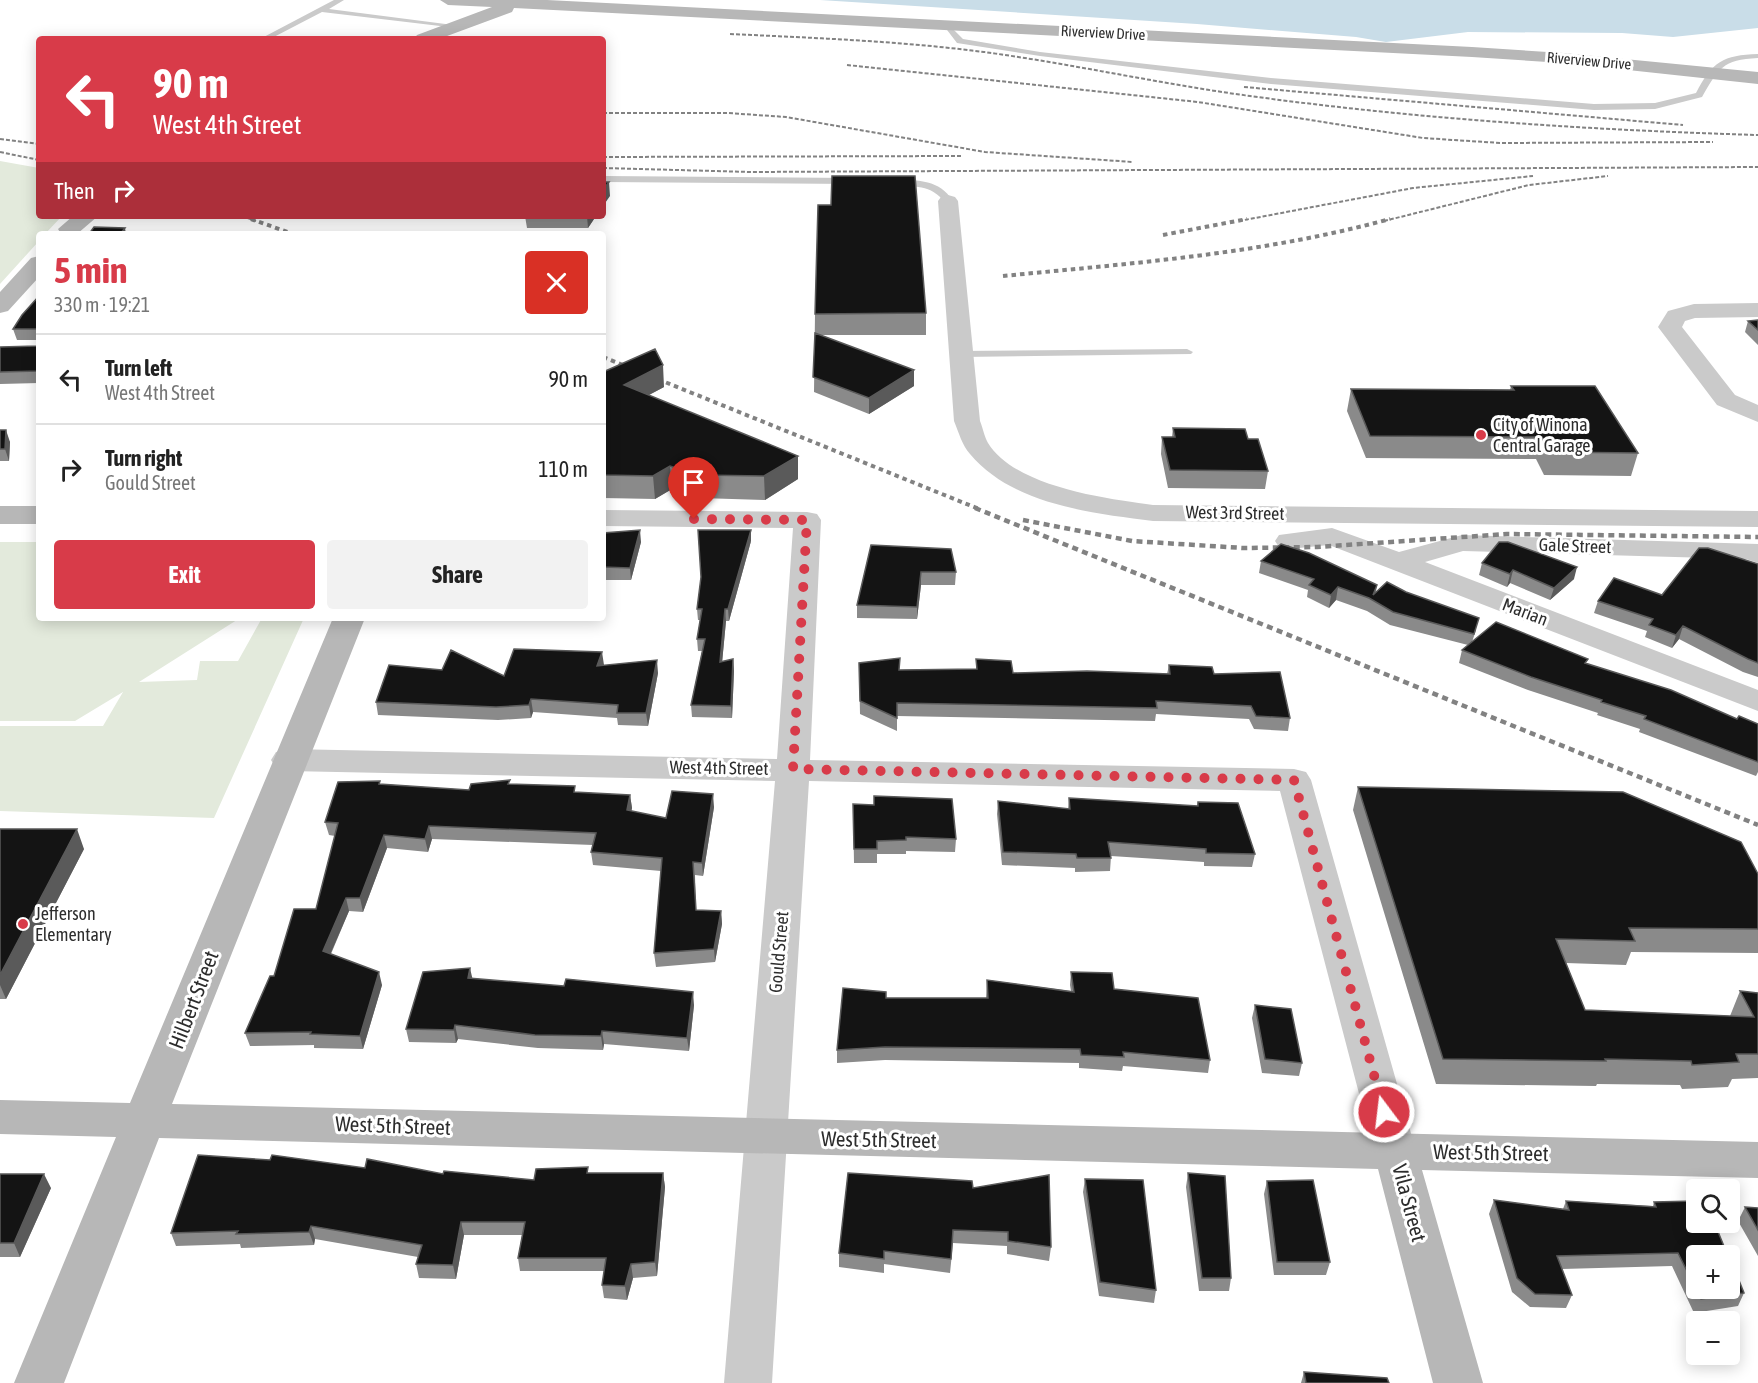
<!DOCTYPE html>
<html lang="en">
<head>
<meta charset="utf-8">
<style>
	body { margin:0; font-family:"Asap Condensed",sans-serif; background:#f2f2f2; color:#222; height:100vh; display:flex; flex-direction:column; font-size:22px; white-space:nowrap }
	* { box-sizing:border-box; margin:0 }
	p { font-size:20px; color:#767676 }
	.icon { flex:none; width:33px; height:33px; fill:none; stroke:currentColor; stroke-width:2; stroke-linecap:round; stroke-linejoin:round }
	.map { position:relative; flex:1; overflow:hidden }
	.sheet { position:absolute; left:36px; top:231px; width:570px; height:390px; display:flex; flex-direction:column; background:#fff; border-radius:6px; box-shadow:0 3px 15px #0003 }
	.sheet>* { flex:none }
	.hud { position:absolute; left:36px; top:36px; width:570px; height:183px; border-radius:6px; box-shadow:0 3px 15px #0003; background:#d83b49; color:#fff; overflow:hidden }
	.controls { position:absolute; left:1686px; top:1179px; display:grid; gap:12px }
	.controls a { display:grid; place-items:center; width:54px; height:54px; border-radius:6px; background:#fff; box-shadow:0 3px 15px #0003; font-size:30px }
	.pin { position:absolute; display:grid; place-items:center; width:51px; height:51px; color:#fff; margin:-62px -26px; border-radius:50% 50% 50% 0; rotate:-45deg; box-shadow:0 0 6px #0007 }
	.pin .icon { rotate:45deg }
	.me { position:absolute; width:66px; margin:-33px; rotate:345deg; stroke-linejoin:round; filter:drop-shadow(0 0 4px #0008) }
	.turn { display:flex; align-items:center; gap:21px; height:126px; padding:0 18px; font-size:27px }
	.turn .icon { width:78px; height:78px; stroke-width:2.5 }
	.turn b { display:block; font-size:42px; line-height:51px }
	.then { display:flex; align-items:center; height:57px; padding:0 18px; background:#0003; gap:12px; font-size:22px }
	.round { display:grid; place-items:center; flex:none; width:63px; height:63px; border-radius:6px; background:#f2f2f2 }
	.overview { display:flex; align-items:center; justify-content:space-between; height:102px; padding:0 18px }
	h1 { font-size:36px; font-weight:700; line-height:45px; color:#d83b49 }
	.cta { display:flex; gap:12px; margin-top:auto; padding:12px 18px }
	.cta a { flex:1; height:69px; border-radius:6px; background:#d83b49; color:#fff; font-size:24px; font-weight:700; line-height:69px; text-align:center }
	.cta a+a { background:#f2f2f2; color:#222 }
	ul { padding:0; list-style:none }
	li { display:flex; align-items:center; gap:18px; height:90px; padding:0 18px; border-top:2px solid #e0e0e0 }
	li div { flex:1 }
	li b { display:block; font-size:22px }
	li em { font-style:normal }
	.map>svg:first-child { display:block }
	.green { fill:#e3eadc }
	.water { fill:#c9dde8 }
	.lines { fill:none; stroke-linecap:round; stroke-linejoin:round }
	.lane { fill:#cacaca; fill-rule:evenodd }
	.street { fill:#cacaca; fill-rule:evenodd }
	.secondary { fill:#b7b7b7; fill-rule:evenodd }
	.rail-far2 { stroke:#828282; stroke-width:2; stroke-dasharray:4 2; stroke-linecap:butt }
	.rail-far1 { stroke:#828282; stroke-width:4; stroke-dasharray:4.5 4; stroke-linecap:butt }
	.rail { stroke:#828282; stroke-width:4.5; stroke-dasharray:6 4.5; stroke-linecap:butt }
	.wall { fill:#8a8a8a }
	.shaded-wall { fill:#5a5a5a }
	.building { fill:#141414; stroke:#5a5a5a; stroke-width:1.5 }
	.route { stroke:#d83b49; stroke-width:10; stroke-dasharray:0 18 }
	.poi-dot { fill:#d83b49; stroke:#fff; stroke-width:2 }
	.labels { text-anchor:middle; stroke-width:6; stroke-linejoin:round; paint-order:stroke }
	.far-street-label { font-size:15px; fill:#2d2d2d; stroke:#fff }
	.poi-label { font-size:18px; fill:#2d2d2d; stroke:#fff; text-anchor:start }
	.street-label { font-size:18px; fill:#2d2d2d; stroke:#fff }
	.near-street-label { font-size:21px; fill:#2d2d2d; stroke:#fff }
</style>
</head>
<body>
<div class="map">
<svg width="1758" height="1383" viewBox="0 0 1758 1383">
	<rect width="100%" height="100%" fill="#fff"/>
	<!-- green -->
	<path class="green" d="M0 161 39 168V216H62L45 234H39V241L0 284Z
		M0 542H39V618H240L139 682 197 680 200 661H238L262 618H304L214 818 0 811V726H103L123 692 75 721H0Z"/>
	<!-- water -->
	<path class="water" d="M820 0H1758V28L1673 37 1622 33 1468 32 1386 42 1356 37 1197 24Z"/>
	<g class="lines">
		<!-- lane -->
		<path class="lane" d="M334 0H344L329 9 461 26 457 28 322 12 270 39H260Z
			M948 24 963 39 1040 52 1271 78 1594 104 1655 103 1696 93C1712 62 1723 55 1758 54V58C1722 60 1719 68 1702 97L1655 109 1594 110 1271 84 1040 56 957 43 944 26Z
			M603 176 851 178 856 181 851 184 603 182Z
			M896 179C919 181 939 179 953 201L945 203C931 183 914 188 893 184L891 182Z
			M1187 349 1193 352 1191 354 961 357 955 354 961 351Z"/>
		<!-- street -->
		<path class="street" d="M948 195 955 197 958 201 980 421C983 428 984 436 988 443 1015 487 1107 499 1153 505L1758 511V527L1153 521C1091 513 1013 505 970 454 962 445 959 433 954 421L938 201 941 197Z
			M1758 303V317L1695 318 1685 321 1682 327 1735 395 1758 405V422L1717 405 1658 327 1668 311 1694 304Z
			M603 510 807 512 817 514 821 520 810 760 1294 769 1306 772 1311 780 1416 1151 1410 1163 1395 1168 1380 1163 1374 1151 1280 791 809 781 772 1383H724L775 781 288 771 276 768 271 760 276 752 288 749 777 759 793 528 603 526Z
			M1332 528 1399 552 1462 535 1758 544V563L1746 559 1463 551 1425 562 1758 690V711L1329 545 1289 549 1279 547 1275 541 1279 535Z"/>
		<!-- secondary -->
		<path class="secondary" d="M440 0H547L1472 47 1563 53 1758 72V84L1563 63 1472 57 514 8 512 12 439 39H414L417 35 492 7 448 5Z
			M73 216H98L77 234H61L58 229Z
			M39 256V277L8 311 0 313V292L31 258Z
			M0 506H39V524H0Z
			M333 618H365L172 1104 1758 1142V1178L1422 1170 1483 1383H1433L1378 1169 159 1138 64 1383H14L116 1137 0 1134V1100L130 1103Z"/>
		<!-- rail-far2 -->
		<path class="rail-far2" d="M730 34C815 38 900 41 984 52 1073 64 1161 84 1250 96 1418 119 1589 130 1758 135
			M847 65 1198 102 1423 138 1500 143 1713 142
			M1244 87 1683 125
			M603 113H728L786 117 985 152 1133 162
			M0 139 39 144
			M0 152 39 160
			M603 157 963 156
			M603 168 751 172 1758 167
			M242 216 256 221
			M1239 221 1413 188 1533 176
			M1384 221 1529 185 1608 176"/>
		<!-- rail-far1 -->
		<path class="rail-far1" d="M251 219 293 234
			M1163 235 1247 219
			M1003 276C1134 263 1262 254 1390 219
			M603 357 979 509"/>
		<!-- rail -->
		<path class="rail" d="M975 508 1758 825
			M1023 520 1132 541 1243 548 1317 547 1507 534 1758 537"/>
	</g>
	<!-- wall -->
	<path class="wall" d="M831 205 926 313V335H820L914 386 869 414 814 392 815 314Z
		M525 216H596L588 228H527Z
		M39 296V383L0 384V347L37 346V340H17L13 329Z
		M1758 320V345L1745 332 1748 321Z
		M603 372 664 387 649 395 798 479 765 500 700 498 672 489 655 499 603 498Z
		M1511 386 1638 453 1631 476 1544 475 1536 459 1366 458 1347 411 1351 389 1510 390Z
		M1173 428 1248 439 1268 471 1265 489 1168 488 1161 454 1162 437H1172Z
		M0 430 10 442 9 461H0Z
		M603 533 641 542 631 580H603Z
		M751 541 729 621H726L722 662 733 659 734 671 732 718 692 717 691 705 702 651H698L697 639 700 620H698L697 609Z
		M871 545 956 572 955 585H921L917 619 857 618V605Z
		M1261 561 1377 585 1376 592 1476 630 1472 642 1588 659 1586 663 1737 719 1758 724V772L1756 776 1639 732 1640 729 1597 715 1598 713 1528 690 1459 663 1462 650 1468 645 1390 625 1367 611 1336 600 1329 608 1307 597 1308 590 1259 573Z
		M1482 563 1574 579 1550 600 1510 583 1507 587 1479 575Z
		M1758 564V677L1743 672 1679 639 1672 648 1645 637 1647 631 1594 613 1598 601 1662 595Z
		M411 618H440V620Z
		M976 659 1013 673 1167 674 1169 665 1214 674 1290 718 1288 731 1254 729 1249 719 1156 714 1155 721 897 716V731L860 714 859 663 899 670 976 669Z
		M604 665 658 673 648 726 618 725 617 718 533 712 531 718 498 720 378 715 376 702 504 676Z
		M381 784 469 790 510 784 576 792 630 795 632 808 631 811 666 818 714 807 703 876 695 875 696 910 721 911 722 924 715 962 656 967 654 953 661 871 593 865 591 852 593 845 432 839 428 852 387 848 363 912 349 911 331 954 382 985 363 1049 314 1048V1045L250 1046 245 1033 274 976 316 909 335 836 329 835 325 822Z
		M1358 787 1758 874V953L1631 952 1626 965 1566 963 1585 1010 1730 1016 1740 991 1758 993V1078L1732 1079 1728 1087 1682 1089 1680 1085 1597 1084 1596 1086 1436 1084 1353 810Z
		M1069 798 1197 806 1198 802 1255 854 1252 867 1204 866V862L1111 856 1110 871 1075 872V868L1002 865 997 814 998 801 1068 809Z
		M853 804 956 839 955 852 906 851V854H877V863H854Z
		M0 829 84 849 6 999H0Z
		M1071 972 1114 989 1210 1060 1208 1073 1123 1066 1122 1071 1079 1068V1063L885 1060 837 1063V1050L986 998 987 980 1071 991 1070 985Z
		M472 978 694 1005 689 1051 604 1044 603 1050 538 1048 458 1039 456 1043 409 1042 406 1029Z
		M1255 1005 1302 1063 1299 1076 1262 1073 1252 1018Z
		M365 1168 534 1180 589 1173H663L665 1187 657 1276 633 1278 627 1300 604 1298 602 1285 604 1271H520L518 1258 522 1235H464L456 1279 419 1278 416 1264 418 1257 315 1239 314 1245 241 1248 240 1244 176 1246 171 1233Z
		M1188 1173 1231 1278 1229 1291H1199L1186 1187Z
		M0 1174 51 1188 20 1257H0Z
		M1085 1179 1156 1290 1154 1303 1099 1296 1083 1192Z
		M1267 1181 1330 1262 1326 1275H1274L1264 1194Z
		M973 1188 1051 1247 1049 1261 1007 1254V1246L953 1243 950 1273 884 1264V1273L839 1267V1253Z
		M1494 1200 1563 1209 1566 1201 1653 1206 1654 1202 1744 1293 1738 1306 1694 1313 1672 1266 1562 1269 1572 1295 1566 1308 1530 1307 1512 1292 1489 1214Z
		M1745 1207 1758 1208V1256L1738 1221Z
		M1304 1372 1389 1383H1301Z"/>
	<!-- shaded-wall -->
	<path class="shaded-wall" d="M609 182 610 196 603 206V190Z
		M587 216H596L588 228Z
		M125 228 126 234H120Z
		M663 365 664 387 626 407 624 385Z
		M914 370V386L869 414V398Z
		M6 430 10 442 9 461 5 449Z
		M798 456V479L765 500 764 476Z
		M670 466 672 489 655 499 653 476Z
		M640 530 641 542 631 580 630 568Z
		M751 530V541L729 621 728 609Z
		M1577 567 1574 579 1550 600 1554 588Z
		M1513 570 1510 583 1507 587 1510 574Z
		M921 572V585L917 619V607Z
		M1338 587 1336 600 1329 608 1331 595Z
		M725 609 726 621 721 674 720 662Z
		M1683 626 1679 639 1672 648 1676 635Z
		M602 652 604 665 597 666Z
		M733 659 734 671 732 718 731 706Z
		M657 660 658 673 648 726 646 713Z
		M531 699 533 712 531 718 529 705Z
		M713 794 714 807 703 876 702 863Z
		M630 795 632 808 629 823 627 810Z
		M429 826 432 839 428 852 425 839Z
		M77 829 84 849 6 999 0 985V975Z
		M384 835 387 848 363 912 360 898Z
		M346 898 349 911 326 964 323 951Z
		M721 911 722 924 715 962 714 949Z
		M470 968 473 981 468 978Z
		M379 972 382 985 363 1049 360 1036Z
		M693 992 694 1005 689 1051 687 1038Z
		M455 1025 458 1039 456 1043 454 1030Z
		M602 1031 604 1044 603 1050 601 1036Z
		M663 1173 665 1187 657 1276 655 1262Z
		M44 1174 51 1188 20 1257 14 1243Z
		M461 1222 464 1235 456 1279 453 1265Z
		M311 1226 315 1239 314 1245 309 1232Z
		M631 1264 633 1278 627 1300 625 1286Z"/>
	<!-- building -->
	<path class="building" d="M832 176H915L926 313 815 314 818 205H831Z
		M603 182H609L603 190Z
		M94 227 125 228 120 234H89Z
		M39 296V371L0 372V347L37 346V329H13L22 315Z
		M1758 320V330L1748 321Z
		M815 333 914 370 869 398 813 377Z
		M655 349 663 365 624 385 798 456 764 476 699 475 670 466 653 476 603 475V372Z
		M1511 386H1595L1638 453 1550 452 1542 437 1370 436 1351 389 1514 390Z
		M1173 428 1245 429 1248 439H1258L1268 471 1170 470 1162 437H1175Z
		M0 430H6L5 449H0Z
		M640 530 630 568 603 567V533Z
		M698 530H751L728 609H725L720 662 733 659 731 706 691 705 705 639H697L702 609H697L701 577Z
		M1499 542H1508L1577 567 1554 588 1513 570 1510 574 1482 563Z
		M1281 544 1309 553 1377 585 1373 595 1387 582 1406 592 1479 618 1474 634 1393 612 1369 598 1338 587 1331 595 1309 585 1314 579 1261 561Z
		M871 545 951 549 956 572H921L917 607 857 605Z
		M1699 548H1708L1758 564V663L1748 659 1683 626 1676 635 1649 625 1653 619 1598 601 1614 578 1662 595Z
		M1496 622 1588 659 1585 663 1671 690 1737 719 1739 716 1758 724V762L1644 719 1646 716 1601 702 1602 700 1531 677 1462 650Z
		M514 649 602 652 597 666 657 660 646 713H617L618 705 531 699 529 705 496 707 376 702 389 665 442 670 451 650 504 676Z
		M900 658 899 670 977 669 976 659 1011 661 1013 673 1087 671 1170 674 1169 665 1212 667 1214 674 1280 672 1290 718 1256 716 1251 706 1156 701 1157 708 897 703V718L860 701 859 663Z
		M510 780 508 784 575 786 574 792 630 795 627 810 666 818 672 791 713 794 702 863 693 862 696 910 721 911 714 949 654 953 662 858 591 852 596 833 429 826 425 839 384 835 360 898H346L323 951 379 972 360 1036 310 1034 311 1032 245 1033 270 976H274L294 909H316L338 823 325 822 338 782 380 781 379 784 469 790 471 784Z
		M1358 787 1623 792 1741 842 1758 874V929L1629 928 1635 941 1556 939 1585 1010 1754 1017 1740 991 1758 993V1054H1736L1739 1062 1692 1065 1691 1061 1605 1059 1606 1061 1443 1059Z
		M874 796 952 799 956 839 906 837V840L877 841V849H854L853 804 874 805Z
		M1069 798 1198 806V802L1238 803 1255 854 1206 853V849L1108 842 1111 858H1077L1076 854 1003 852 998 801 1070 809Z
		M0 829H77L0 975Z
		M470 968 468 978 564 986 566 979 693 992 687 1038 602 1031 601 1036 535 1035 455 1025 454 1030 406 1029 423 972Z
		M1071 972 1112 973 1114 989 1198 998 1210 1060 1123 1052 1124 1057 1081 1055 1080 1049 885 1047 837 1050 843 988 886 992V998H988L987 980 1074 992Z
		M1255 1005 1291 1009 1302 1063 1265 1059Z
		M198 1155 270 1160 272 1155 365 1168 367 1159 443 1174 444 1171 534 1180 536 1169 588 1167 587 1173H663L655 1262 631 1264 625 1286 602 1285 606 1258H518L525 1222H461L453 1265 416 1264 422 1245 311 1226 309 1232 236 1234 238 1231 171 1233Z
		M848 1173 972 1181 973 1188 1049 1175 1051 1247 1008 1241V1232L953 1230 951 1259 884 1251V1259L839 1253Z
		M1188 1173 1225 1176 1231 1278H1202Z
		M0 1174H44L14 1243H0Z
		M1085 1179 1143 1180 1156 1290 1100 1282Z
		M1313 1180 1330 1262H1277L1267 1181Z
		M1494 1200 1569 1210 1566 1201 1656 1207 1654 1202 1696 1201V1222H1714L1728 1256H1696V1288H1730V1258L1744 1293 1701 1299 1678 1253 1557 1256 1572 1295 1535 1294 1517 1278Z
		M1745 1207 1758 1208V1230Z
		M1304 1372 1387 1378 1389 1383H1306Z"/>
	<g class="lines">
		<!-- route -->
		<path class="route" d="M694 519 807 520 793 769 1294 780 1384 1112"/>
	</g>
	<!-- markers -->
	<g class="poi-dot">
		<circle cx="1481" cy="435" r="6"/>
		<circle cx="23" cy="924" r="6"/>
	</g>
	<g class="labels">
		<!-- far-street labels -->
		<g class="far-street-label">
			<text transform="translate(1103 33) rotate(3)" y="5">Riverview Drive</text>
			<text transform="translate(1589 61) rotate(5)" y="5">Riverview Drive</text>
		</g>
		<!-- poi labels -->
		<g class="poi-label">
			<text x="1493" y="431">City of Winona<tspan x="1493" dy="21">Central Garage</tspan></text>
			<text x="35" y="920">Jefferson<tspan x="35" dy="21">Elementary</tspan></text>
		</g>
		<!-- street labels -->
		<g class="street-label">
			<text transform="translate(1235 513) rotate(1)" y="6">West 3rd Street</text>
			<text transform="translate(1575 546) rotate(2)" y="6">Gale Street</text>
			<text transform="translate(1525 612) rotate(21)" y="6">Marian</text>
			<text transform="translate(719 768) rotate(1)" y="6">West 4th Street</text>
			<text transform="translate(779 952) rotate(-85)" y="6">Gould Street</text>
		</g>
		<!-- near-street labels -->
		<g class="near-street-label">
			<text transform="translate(194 1000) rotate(-69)" y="7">Hilbert Street</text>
			<text transform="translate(393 1126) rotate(2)" y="7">West 5th Street</text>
			<text transform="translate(879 1140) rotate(1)" y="7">West 5th Street</text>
			<text transform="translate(1491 1153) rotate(1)" y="7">West 5th Street</text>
			<text transform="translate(1409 1203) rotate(75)" y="7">Vila Street</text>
		</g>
	</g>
</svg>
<div class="controls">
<a><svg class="icon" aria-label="search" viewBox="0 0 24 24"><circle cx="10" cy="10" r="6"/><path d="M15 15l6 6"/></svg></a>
<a>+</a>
<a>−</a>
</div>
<div class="pin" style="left:694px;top:519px;background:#d93025"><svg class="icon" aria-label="arrive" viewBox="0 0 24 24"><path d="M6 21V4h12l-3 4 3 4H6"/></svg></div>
<svg class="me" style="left:1384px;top:1112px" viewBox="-20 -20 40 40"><circle r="17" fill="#d83b49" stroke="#fff" stroke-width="3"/><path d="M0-11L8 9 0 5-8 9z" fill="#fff"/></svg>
<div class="hud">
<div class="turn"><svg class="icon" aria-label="left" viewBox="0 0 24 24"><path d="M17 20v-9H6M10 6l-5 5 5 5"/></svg><div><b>90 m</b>West 4th Street</div></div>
<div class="then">Then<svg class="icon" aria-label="right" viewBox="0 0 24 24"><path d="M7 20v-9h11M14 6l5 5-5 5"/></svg></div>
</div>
<section class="sheet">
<div class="overview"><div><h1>5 min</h1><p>330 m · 19:21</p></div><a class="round" style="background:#d93025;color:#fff"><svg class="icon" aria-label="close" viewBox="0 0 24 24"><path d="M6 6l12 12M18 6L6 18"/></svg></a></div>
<ul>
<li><svg class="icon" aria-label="left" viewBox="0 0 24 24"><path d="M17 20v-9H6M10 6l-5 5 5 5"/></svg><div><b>Turn left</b><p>West 4th Street</p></div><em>90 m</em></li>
<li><svg class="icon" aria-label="right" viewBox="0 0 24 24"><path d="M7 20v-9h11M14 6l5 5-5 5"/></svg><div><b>Turn right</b><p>Gould Street</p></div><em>110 m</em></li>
</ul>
<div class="cta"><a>Exit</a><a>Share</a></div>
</section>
</div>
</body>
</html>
